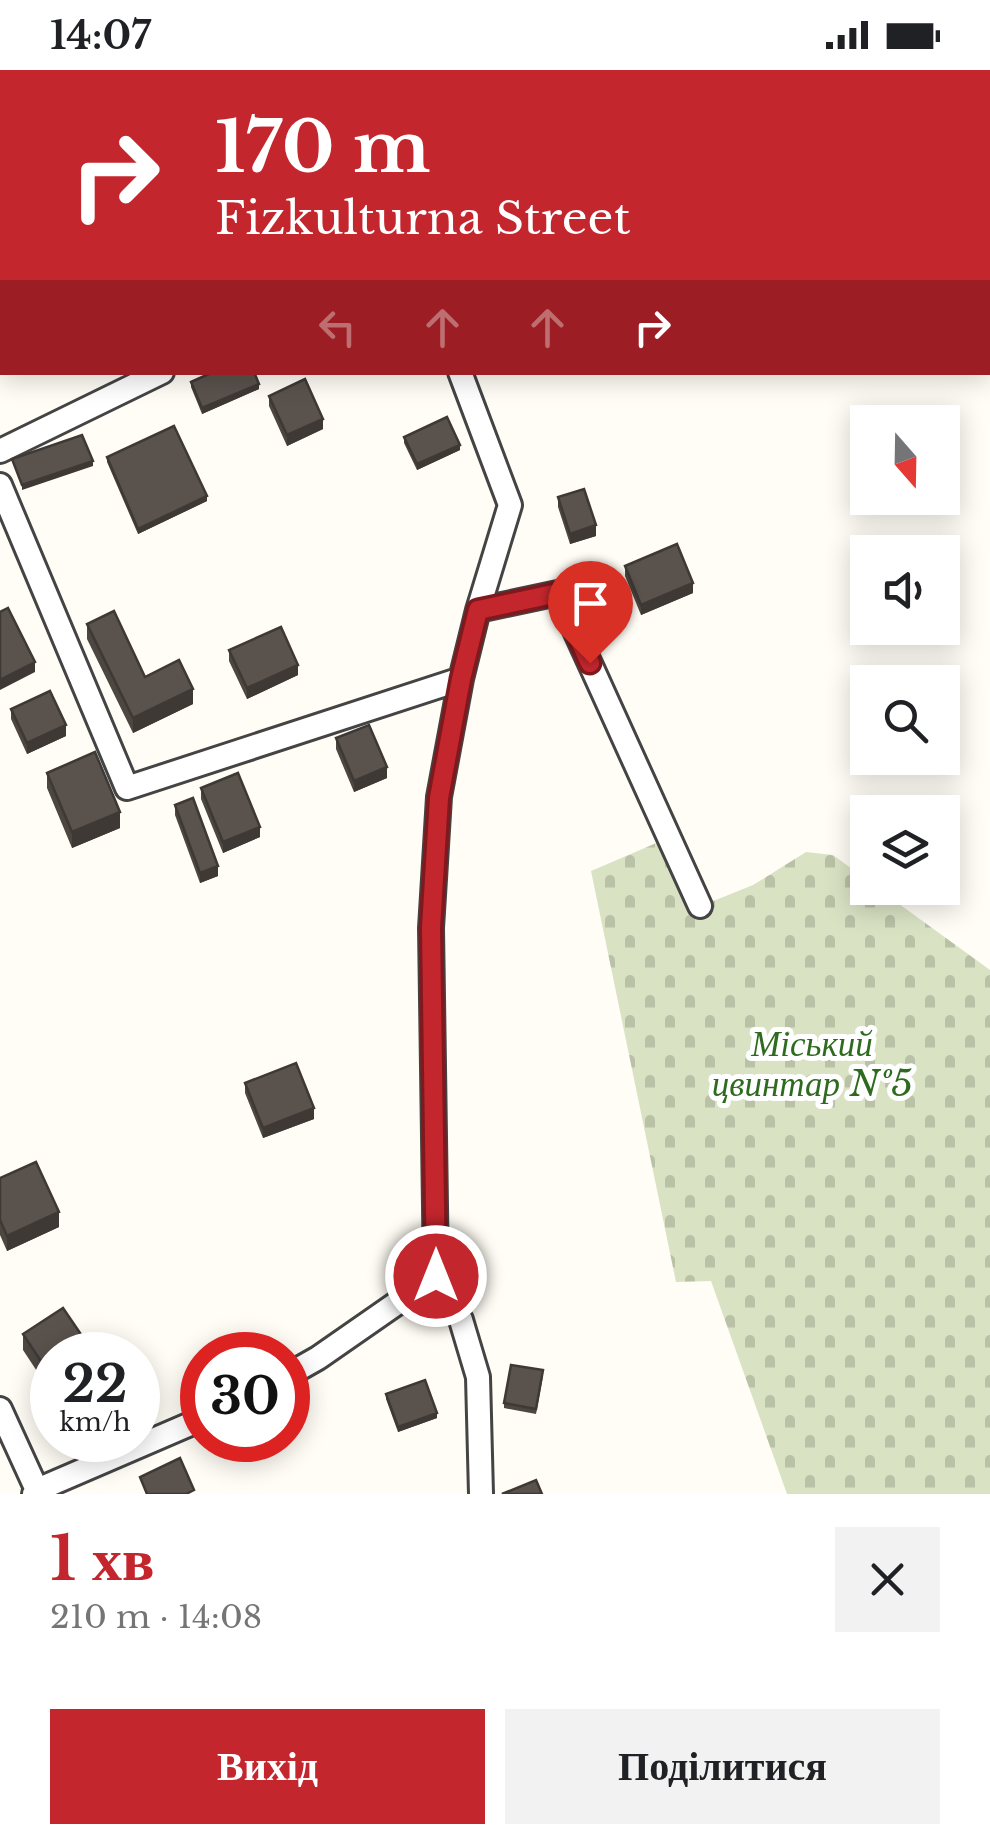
<!DOCTYPE html>
<html lang="uk">
<head>
<meta charset="utf-8">
<style>
	body { margin:0; font-family:"Libre Baskerville",serif; background:#f2f2f2; color:#202124; height:100vh; display:flex; flex-direction:column; font-size:38px; white-space:nowrap }
	* { box-sizing:border-box; margin:0 }
	p { font-size:32px; color:#757577 }
	.icon { flex:none; width:55px; height:55px; fill:none; stroke:currentColor; stroke-width:2; stroke-linecap:round; stroke-linejoin:round }
	.map { position:relative; height:1424px; overflow:hidden }
	.details { display:flex; flex-direction:column; background:#fff; flex:1 }
	.details>* { flex:none }
	.guide { position:absolute; left:0px; top:0px; width:990px; height:305px; box-shadow:0 5px 25px #0003; background:#c4262e; color:#fff; overflow:hidden }
	.needle { width:65px; rotate:160deg }
	.tools { position:absolute; left:850px; top:335px; display:grid; gap:20px }
	.tools a { display:grid; place-items:center; width:110px; height:110px; border-radius:0px; background:#fff; box-shadow:0 5px 25px #0003; font-size:50px }
	.speed { position:absolute; left:30px; top:1262px; display:flex; gap:20px; font-size:50px; font-weight:700; text-align:center }
	.speed>* { display:grid; place-content:center; width:130px; height:130px; border-radius:50%; background:#fff; box-shadow:0 5px 25px #0003; line-height:1 }
	.speed small { font-size:25px; font-weight:400 }
	.speed .limit { border:15px solid #d22; background:#fff; color:#111 }
	.pin { position:absolute; display:grid; place-items:center; width:85px; height:85px; color:#fff; margin:-102px -42px; border-radius:50% 50% 50% 0; rotate:-45deg; box-shadow:0 0 10px #0007 }
	.pin .icon { rotate:45deg }
	.me { position:absolute; width:110px; margin:-55px; rotate:0deg; stroke-linejoin:round; filter:drop-shadow(0 0 8px #0008) }
	.turn { display:flex; align-items:center; gap:35px; height:210px; padding:0 50px; font-size:45px }
	.turn .icon { width:130px; height:130px; stroke-width:2.5 }
	.turn b { display:block; font-size:70px; line-height:85px }
	.lanes { display:flex; align-items:center; height:95px; padding:0 50px; background:#0003; justify-content:center; gap:50px; direction:ltr }
	.lanes .off { opacity:.35 }
	.round { display:grid; place-items:center; flex:none; width:105px; height:105px; border-radius:0px; background:#f2f2f2 }
	.head { display:flex; align-items:center; justify-content:space-between; height:170px; padding:0 50px }
	h1 { font-size:60px; font-weight:800; line-height:75px; color:#c4262e }
	.button { display:flex; gap:20px; margin-top:auto; padding:20px 50px }
	.button a { flex:1; height:115px; border-radius:0px; background:#c4262e; color:#fff; font-size:40px; font-weight:800; line-height:115px; text-align:center }
	.button a+a { background:#f2f2f2; color:#202124 }
	.status { display:flex; justify-content:space-between; align-items:center; height:70px; padding:0 50px; background:#fff; direction:ltr }
	.status svg { height:28px; fill:currentColor }
	.map>svg:first-child { display:block }
	.cemetery { fill:url(#cemetery-stones) }
	.lines { fill:none; stroke-linecap:round; stroke-linejoin:round }
	.street-casing { stroke:#444; stroke-width:28 }
	.street { stroke:#fff; stroke-width:22 }
	.wall { fill:#4d4742 }
	.shaded-wall { fill:#3f3936 }
	.building { fill:#5a524d; stroke:#3f3936; stroke-width:2.5 }
	.route-casing { stroke:#7f191e; stroke-width:25 }
	.route { stroke:#c4262e; stroke-width:18 }
	.labels { text-anchor:middle; stroke-width:10; stroke-linejoin:round; paint-order:stroke }
	.park-label { font-size:35px; font-style:italic; fill:#2f6b1f; stroke:#fff }
</style>
</head>
<body>
<div class="status"><b>14:07</b><svg viewBox="0 0 49 12"><path d="M0 12V9h3v3zM5 12V6h3v6zM10 12V3h3v9zM15 12V0h3v12zM26 1h20v11H26zM47 4h2v5h-2z"/></svg></div>
<div class="map">
<svg width="990" height="1424" viewBox="0 0 990 1424">
	<defs>
		<pattern id="cemetery-stones" width="16" height="16" patternUnits="userSpaceOnUse" patternTransform="scale(2.5)"><rect width="16" height="16" fill="#d9e3c4"/><path d="M2 7V4a2 2 0 0 1 4 0v3zM10 15v-3a2 2 0 0 1 4 0v3z" fill="#b9c2a7"/></pattern>
	</defs>
	<rect width="100%" height="100%" fill="#fffdf5"/>
	<!-- cemetery -->
	<path class="cemetery" d="M668 768 701 836 753 815 806 782 833 785 867 810 868 818H877L990 900V1424H787L711 1211 676 1212 591 801Z"/>
	<g class="lines">
		<defs>
			<path id="street" d="M24 0 25 2
				M330 0 331 2
				M460 302 510 435 478 540 558 523 700 836
				M0 381 162 302
				M0 415 127 718 461 609
				M436 1206 431 858 439 727 461 609 478 540
				M288 1305 318 1288 436 1206 461 1250 478 1307 481 1424
				M0 1339 37 1420
				M34 1424 37 1420 202 1349"/>
		</defs>
		<!-- street casing -->
		<use href="#street" class="street-casing"/>
		<!-- street -->
		<use href="#street" class="street"/>
	</g>
	<!-- wall -->
	<path class="wall" d="M191 312 259 319 202 344 191 317Z
		M269 326 323 359 287 376 269 336Z
		M404 367 460 380 417 400 404 373Z
		M107 387 207 431 138 464 107 392Z
		M558 427 596 466 570 474 558 437Z
		M625 496 693 523 641 545 625 506Z
		M87 554 145 607 193 634 133 663 87 569Z
		M229 580 298 605 247 629 229 591Z
		M11 639 66 666 27 684 11 649Z
		M336 668 387 708 354 722 336 679Z
		M47 703 120 758 72 778 47 718Z
		M201 718 260 767 223 783 201 729Z
		M175 735 218 806 200 813 175 745Z
		M245 1013 314 1049 263 1068 245 1023Z
		M0 1108 59 1157 7 1181 0 1165Z
		M23 1264 52 1285V1324L23 1280Z
		M543 1306 536 1344 504 1338V1333Z
		M386 1324 437 1348 398 1362 386 1329Z"/>
	<!-- shaded-wall -->
	<path class="shaded-wall" d="M259 314V319L202 344V338Z
		M323 349V359L287 376V365Z
		M460 375V380L417 400V394Z
		M93 391V396L22 420V415Z
		M207 426V431L138 464V459Z
		M596 455V466L570 474V464Z
		M693 513V523L641 545V535Z
		M35 592V602L0 620V610Z
		M298 595V605L247 629V618Z
		M193 619V634L133 663V648Z
		M66 655V666L27 684V673Z
		M387 697V708L354 722V711Z
		M120 742V758L72 778V762Z
		M260 757V767L223 783V772Z
		M218 796V806L200 813V803Z
		M314 1038V1049L263 1068V1058Z
		M59 1142V1157L7 1181V1166Z
		M437 1343V1348L398 1362V1357Z"/>
	<!-- building -->
	<path class="building" d="M57 0H76L69 2H58Z
		M262 0H283L277 2H263Z
		M370 0H410L411 2H371Z
		M213 302H254L259 314 202 338 191 312Z
		M305 309 323 349 287 365 269 326Z
		M447 347 460 375 417 394 404 367Z
		M174 356 207 426 138 459 107 387Z
		M82 365 93 391 22 415 12 389Z
		M584 419 596 455 570 464 558 427Z
		M677 474 693 513 641 535 625 496Z
		M8 538 35 592 0 610V542Z
		M114 541 145 607 179 590 193 619 133 648 87 554Z
		M281 557 298 595 247 618 229 580Z
		M50 621 66 655 27 673 11 639Z
		M369 655 387 697 354 711 336 668Z
		M95 682 120 742 72 762 47 703Z
		M238 703 260 757 223 772 201 718Z
		M193 728 218 796 200 803 175 735Z
		M296 993 314 1038 263 1058 245 1013Z
		M36 1092 59 1142 7 1166 0 1150V1108Z
		M63 1238 95 1285H52V1308L23 1264Z
		M511 1295 543 1300 536 1339 504 1333Z
		M425 1310 437 1343 398 1357 386 1324Z
		M180 1388 194 1420 186 1424H147L140 1407Z
		M536 1410 542 1424H502Z"/>
	<g class="lines">
		<defs>
			<path id="route" d="M436 1206 431 858 439 728 461 609 478 540 558 523 590 593"/>
		</defs>
		<!-- route casing -->
		<use href="#route" class="route-casing"/>
		<!-- route -->
		<use href="#route" class="route"/>
	</g>
	<g class="labels">
		<!-- park labels -->
		<g class="park-label">
			<text x="812" y="986">Міський<tspan x="812" dy="40">цвинтар №5</tspan></text>
		</g>
	</g>
</svg>
<div class="tools">
<a><svg class="needle" viewBox="-14 -14 28 28"><path d="M0-13l5 13h-10z" fill="#e53935"/><path d="M0 13l5-13h-10z" fill="#757577"/></svg></a>
<a><svg class="icon" aria-label="sound" viewBox="0 0 24 24"><path d="M4 9h4l5-4v14l-5-4H4zM17 9q2 3 0 6"/></svg></a>
<a><svg class="icon" aria-label="search" viewBox="0 0 24 24"><circle cx="10" cy="10" r="6"/><path d="M15 15l6 6"/></svg></a>
<a><svg class="icon" aria-label="layers" viewBox="0 0 24 24"><path d="M12 4l9 5-9 5-9-5zM3 14l9 5 9-5"/></svg></a>
</div>
<div class="speed"><div>22<small>km/h</small></div><div class="limit">30</div></div>
<div class="pin" style="left:590px;top:593px;background:#d93025"><svg class="icon" aria-label="arrive" viewBox="0 0 24 24"><path d="M6 21V4h12l-3 4 3 4H6"/></svg></div>
<svg class="me" style="left:436px;top:1206px" viewBox="-20 -20 40 40"><circle r="17" fill="#c4262e" stroke="#fff" stroke-width="3"/><path d="M0-11L8 9 0 5-8 9z" fill="#fff"/></svg>
<div class="guide">
<div class="turn"><svg class="icon" aria-label="right" viewBox="0 0 24 24"><path d="M7 20v-9h11M14 6l5 5-5 5"/></svg><div><b>170 m</b>Fizkulturna Street</div></div>
<div class="lanes"><svg class="icon off" aria-label="left" viewBox="0 0 24 24"><path d="M17 20v-9H6M10 6l-5 5 5 5"/></svg><svg class="icon off" aria-label="ahead" viewBox="0 0 24 24"><path d="M12 20V5M6 11l6-6 6 6"/></svg><svg class="icon off" aria-label="ahead" viewBox="0 0 24 24"><path d="M12 20V5M6 11l6-6 6 6"/></svg><svg class="icon" aria-label="right" viewBox="0 0 24 24"><path d="M7 20v-9h11M14 6l5 5-5 5"/></svg></div>
</div>
</div>
<section class="details">
<div class="head"><div><h1>1 хв</h1><p>210 m · 14:08</p></div><a class="round"><svg class="icon" aria-label="close" viewBox="0 0 24 24"><path d="M6 6l12 12M18 6L6 18"/></svg></a></div>
<div class="button"><a>Вихід</a><a>Поділитися</a></div>
</section>
</body>
</html>
